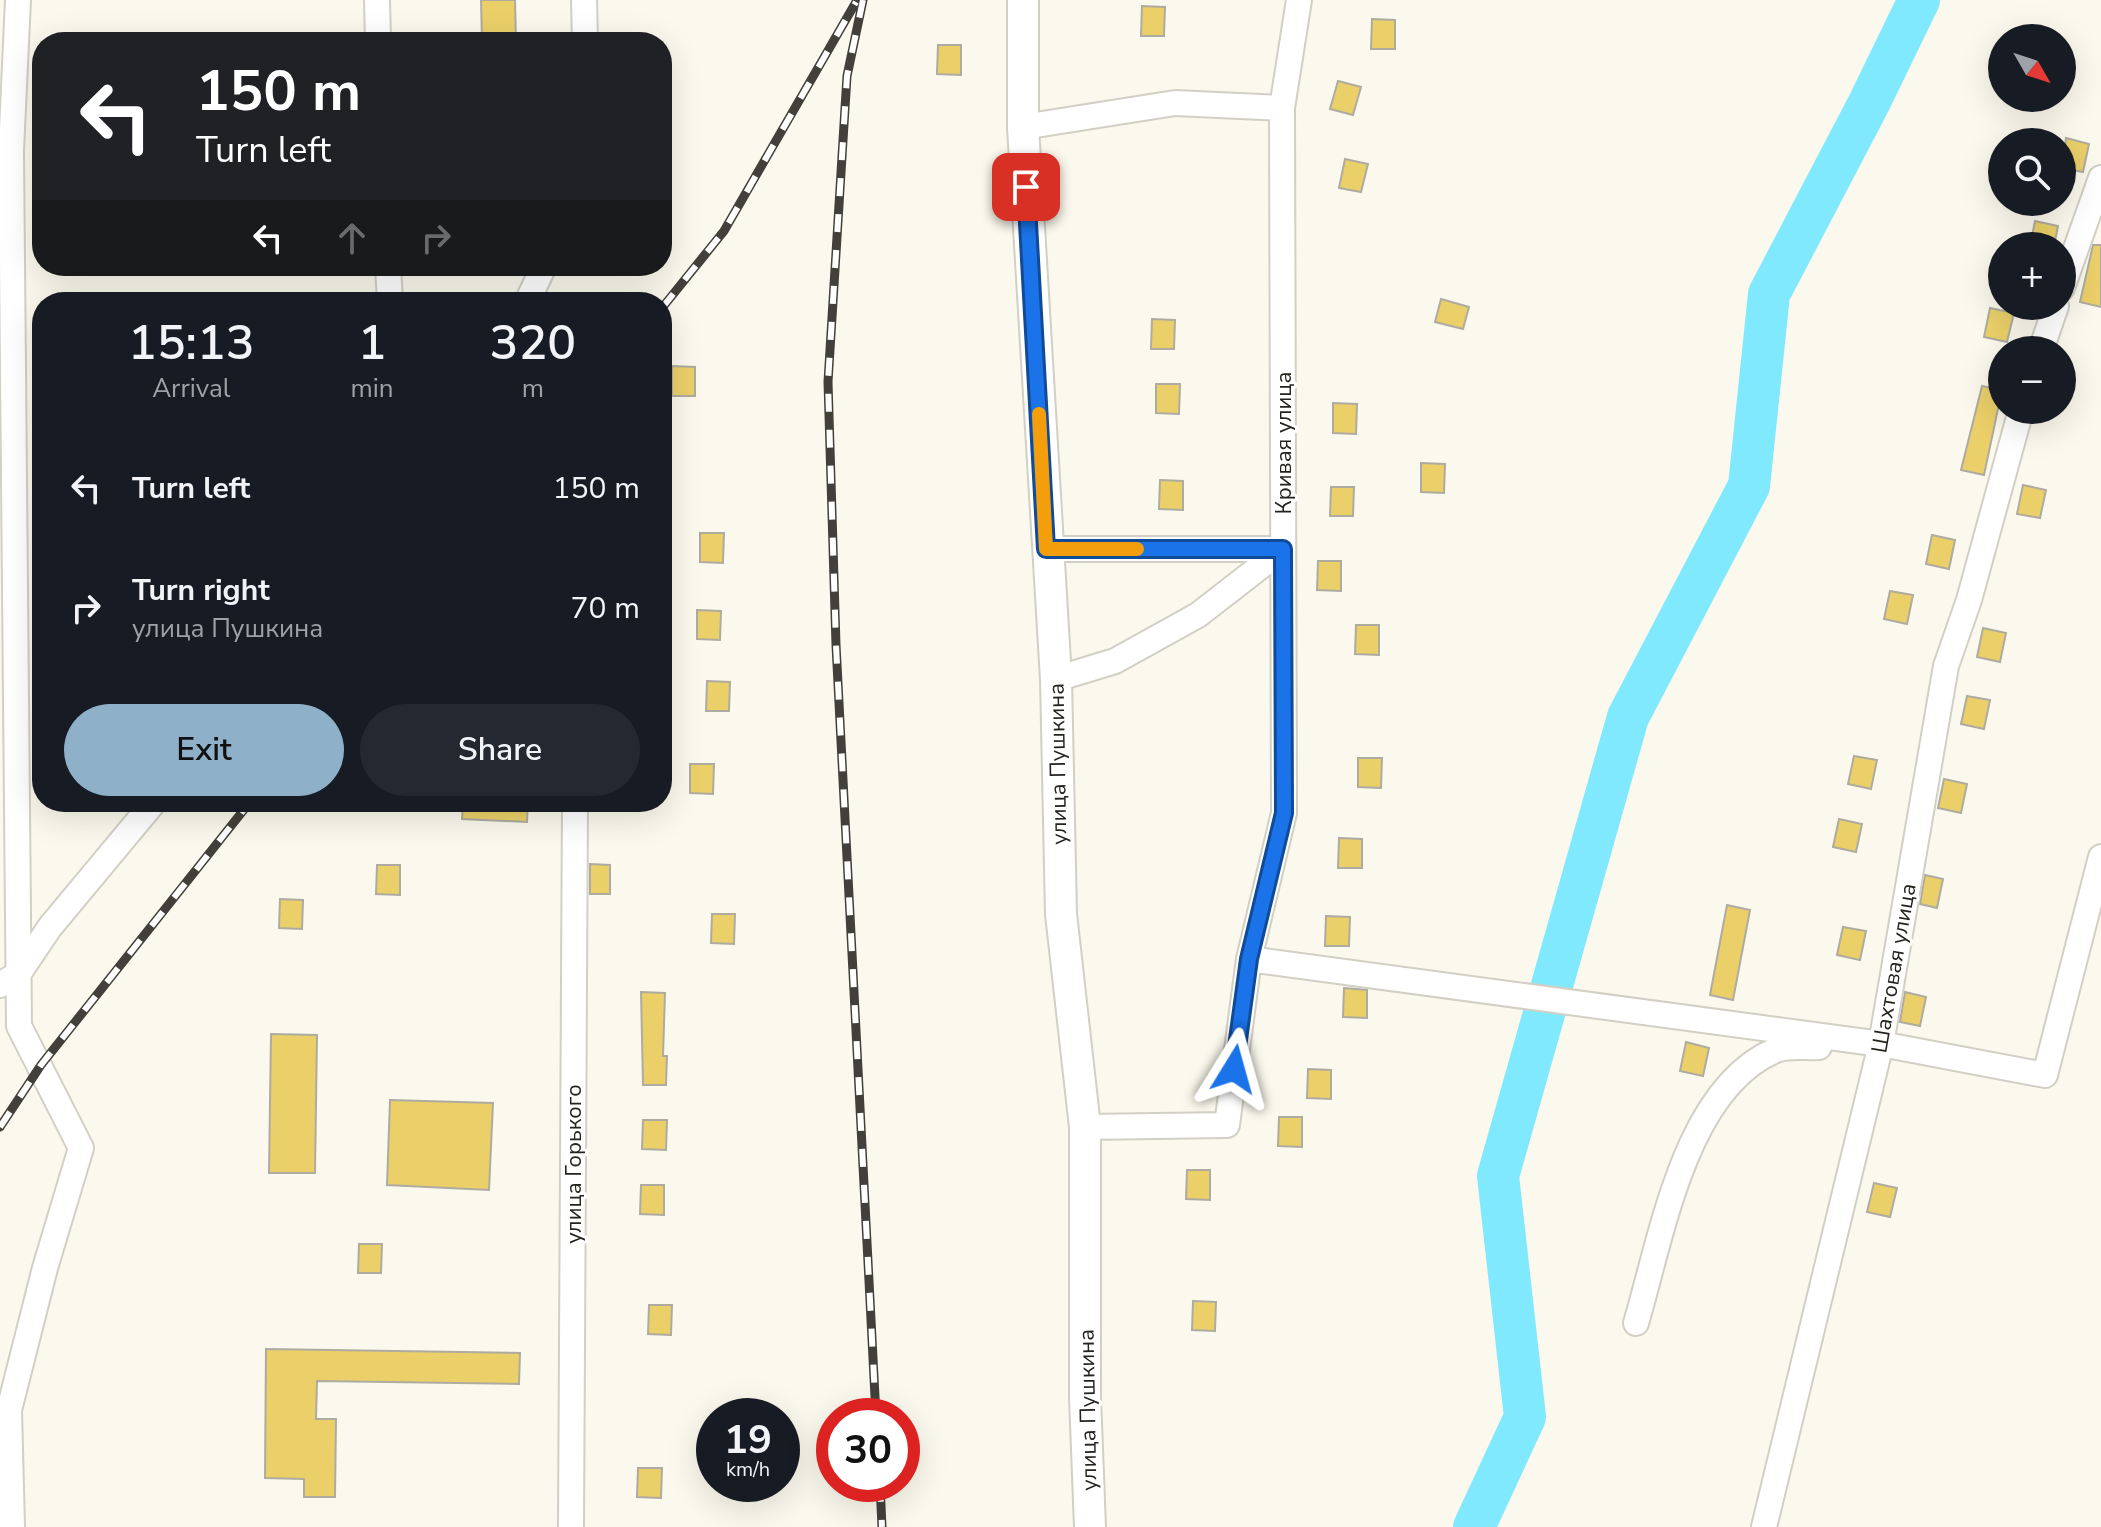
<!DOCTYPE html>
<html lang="en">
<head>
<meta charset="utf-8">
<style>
	body { margin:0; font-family:"Nunito Sans",sans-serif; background:#242831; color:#f1f3f6; height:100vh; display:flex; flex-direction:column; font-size:30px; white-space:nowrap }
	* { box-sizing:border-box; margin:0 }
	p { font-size:26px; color:#9ea1a6 }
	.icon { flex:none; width:44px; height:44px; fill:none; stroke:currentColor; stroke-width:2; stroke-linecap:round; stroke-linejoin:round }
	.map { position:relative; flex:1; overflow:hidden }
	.drawer { position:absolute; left:32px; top:292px; width:640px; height:520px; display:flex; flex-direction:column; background:#171b24; border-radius:32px; box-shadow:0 8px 32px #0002 }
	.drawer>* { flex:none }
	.guide { position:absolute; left:32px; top:32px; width:640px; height:244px; border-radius:32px; box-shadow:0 8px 32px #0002; background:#202124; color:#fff; overflow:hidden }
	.needle { width:52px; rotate:129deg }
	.controls { position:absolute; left:1988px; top:24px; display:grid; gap:16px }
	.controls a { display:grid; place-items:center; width:88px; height:88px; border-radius:50%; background:#171b24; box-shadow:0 8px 32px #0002; font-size:40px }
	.speed { position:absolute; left:696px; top:1398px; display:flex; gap:16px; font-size:40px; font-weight:700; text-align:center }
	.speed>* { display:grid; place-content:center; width:104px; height:104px; border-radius:50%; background:#171b24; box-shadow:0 8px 32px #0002; line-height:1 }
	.speed small { font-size:20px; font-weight:400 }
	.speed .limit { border:12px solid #d22; background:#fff; color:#111 }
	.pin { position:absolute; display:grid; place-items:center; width:68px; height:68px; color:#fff; margin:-34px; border-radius:16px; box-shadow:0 4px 12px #0006 }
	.me { position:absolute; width:88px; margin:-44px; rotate:8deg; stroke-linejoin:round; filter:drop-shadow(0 0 6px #0008) }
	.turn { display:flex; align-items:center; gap:28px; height:168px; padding:0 32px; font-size:36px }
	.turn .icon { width:104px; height:104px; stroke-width:2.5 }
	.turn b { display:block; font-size:56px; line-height:68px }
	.lanes { display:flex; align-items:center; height:76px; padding:0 32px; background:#0003; justify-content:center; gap:40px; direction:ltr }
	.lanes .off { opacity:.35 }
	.eta { display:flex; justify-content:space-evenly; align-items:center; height:136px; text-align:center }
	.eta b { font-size:48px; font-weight:600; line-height:56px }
	.primary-button { display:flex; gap:16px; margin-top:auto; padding:16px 32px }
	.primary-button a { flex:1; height:92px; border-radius:48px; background:#8eb0c9; color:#111; font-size:32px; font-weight:600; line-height:92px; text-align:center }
	.primary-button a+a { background:#242831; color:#f1f3f6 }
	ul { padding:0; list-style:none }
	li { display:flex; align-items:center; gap:24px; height:120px; padding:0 32px }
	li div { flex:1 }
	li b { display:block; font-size:30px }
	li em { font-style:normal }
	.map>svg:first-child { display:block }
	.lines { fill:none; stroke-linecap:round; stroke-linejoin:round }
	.river { stroke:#80e9fe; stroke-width:42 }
	.building { fill:#ebd069; stroke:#aeaba0; stroke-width:2 }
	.minor-casing { stroke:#d2cfc4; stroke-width:28 }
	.major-casing { stroke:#d2cfc4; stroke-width:34 }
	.minor { stroke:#fff; stroke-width:24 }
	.major { stroke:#fff; stroke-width:30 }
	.rail-casing { stroke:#42403a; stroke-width:9 }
	.rail { stroke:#fff; stroke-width:6; stroke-dasharray:18; stroke-linecap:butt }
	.route-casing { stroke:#114b97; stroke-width:20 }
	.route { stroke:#1a73e8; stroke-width:14 }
	.slow { stroke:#f59e0b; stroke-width:14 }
	.labels { text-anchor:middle; stroke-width:6; stroke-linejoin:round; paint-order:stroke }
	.street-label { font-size:22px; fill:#24231e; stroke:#fff }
</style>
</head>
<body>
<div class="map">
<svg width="2101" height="1527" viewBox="0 0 2101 1527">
	<rect width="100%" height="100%" fill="#fbf8ed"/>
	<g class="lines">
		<!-- river -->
		<path class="river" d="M1474 1527 1525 1417 1498 1176 1628 717 1749 486 1769 294 1869 103 1919 0"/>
	</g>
	<!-- building -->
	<path class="building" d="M481 0H515L516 42H482Z
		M1142 6 1165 7 1164 36H1141Z
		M1372 19 1395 20V49H1371Z
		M938 45H961V75L937 74Z
		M1338 81 1361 87 1353 115 1330 109Z
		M2066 138 2089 144 2083 172 2062 168Z
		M1345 159 1368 164 1361 192 1339 188Z
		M2035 221 2058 226 2054 246H2030Z
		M2093 245H2101V307L2080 302Z
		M1441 299 1469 307 1463 329 1435 322Z
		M1990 308 2014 313 2007 342 1984 337Z
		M1152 319 1175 320 1174 349H1151Z
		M672 366 695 367V396H672Z
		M1156 384H1180L1179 414 1156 413Z
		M1982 386 2002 390 1984 475 1961 470Z
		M1333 403 1357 404 1356 434 1333 433Z
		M1421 463 1445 464 1444 493 1421 492Z
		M1160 480 1183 481V510L1159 509Z
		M2023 485 2046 490 2040 518 2017 514Z
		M1331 487H1354L1353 516H1330Z
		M700 533H724L723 563 700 562Z
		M1932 535 1955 540 1949 569 1926 564Z
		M1318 561H1341V591L1317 590Z
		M1890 591 1913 595 1907 624 1884 619Z
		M697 610 721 611 720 640 697 639Z
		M1356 625H1379V655L1355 654Z
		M1983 628 2006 633 2000 662 1977 657Z
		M707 681 730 682 729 711H706Z
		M1967 696 1990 700 1984 729 1961 724Z
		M1854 756 1877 760 1871 789 1848 784Z
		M1358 758H1382L1381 788 1358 787Z
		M690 764H714L713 794 690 793Z
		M1944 779 1967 784 1961 813 1938 808Z
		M463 802H528L527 822 462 819Z
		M1839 819 1862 824 1856 852 1833 847Z
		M1339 838 1362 839V868H1338Z
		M590 864 610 865V894H590Z
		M377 865H400V895L376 894Z
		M1925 875 1943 879 1937 908 1920 904Z
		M280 899 303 900 302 929 279 928Z
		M1727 905 1750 910 1733 1000 1710 995Z
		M712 914H735L734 944 711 943Z
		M1326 916 1350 917 1349 946H1325Z
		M1843 927 1866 931 1860 960 1837 955Z
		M1344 988 1367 990V1018L1343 1017Z
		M641 992 665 993 663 1056H667L666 1085H643Z
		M1905 992 1926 997 1920 1026 1900 1022Z
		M271 1034 317 1035 315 1173H269Z
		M1686 1042 1709 1048 1703 1076 1680 1071Z
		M1308 1069 1331 1070V1099L1307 1098Z
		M390 1100 493 1103 489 1190 387 1185Z
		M1279 1117H1302V1147L1278 1146Z
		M643 1120H667L666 1150 642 1149Z
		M1187 1170H1210V1200L1186 1199Z
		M1874 1183 1897 1188 1890 1217 1867 1212Z
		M641 1185H664V1215L640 1214Z
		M359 1244H382L381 1273H358Z
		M1193 1301 1216 1302 1215 1331 1192 1330Z
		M649 1305H672L671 1335 648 1334Z
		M266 1349 520 1353 519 1384 317 1381 316 1419H336L335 1497H304V1479L265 1478Z
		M638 1468H662L661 1498 637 1497Z"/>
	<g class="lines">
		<defs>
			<path id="minor" d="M377 0 378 42
				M584 0 585 42
				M1023 127 1175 103 1282 108
				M388 266 390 302
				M2062 288 2101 178
				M527 302 544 266
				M2041 350 2056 306
				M1046 549H1283L1198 615 1115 661 1056 679
				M1249 959 1881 1044 2045 1075 2101 857
				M0 985 19 973 50 927 154 802
				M1085 1127 1227 1125 1249 959 1284 813 1282 108 1299 0
				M1636 1323C1662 1236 1685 1088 1776 1050 1788 1045 1806 1048 1819 1047
				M12 1527 9 1410 45 1268 81 1148 19 1026 11 151 18 0
				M571 1527 575 802
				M1764 1527 1881 1044 1946 666 1969 600 2021 410"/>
			<path id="major" d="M1023 0V127L1056 679 1061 914 1085 1127V1397L1090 1527"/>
		</defs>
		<!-- minor casing -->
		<use href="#minor" class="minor-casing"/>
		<!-- major casing -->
		<use href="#major" class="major-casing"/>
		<!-- minor -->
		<use href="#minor" class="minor"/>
		<!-- major -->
		<use href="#major" class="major"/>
		<defs>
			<path id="rail" d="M863 0 847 76 828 382 836 645 876 1416
				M662 308 724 231 856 2
				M0 1127 41 1065 250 802
				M880 1484 882 1527"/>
		</defs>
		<!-- rail casing -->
		<use href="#rail" class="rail-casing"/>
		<!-- rail -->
		<use href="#rail" class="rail"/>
	</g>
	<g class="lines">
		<defs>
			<path id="route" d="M1026 187 1046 549H1283L1284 813 1249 959 1234 1069"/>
		</defs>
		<!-- route casing -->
		<use href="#route" class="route-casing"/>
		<!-- route -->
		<use href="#route" class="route"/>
		<!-- slow -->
		<path class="slow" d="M1039 414 1046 549H1137"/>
	</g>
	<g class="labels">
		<!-- street labels -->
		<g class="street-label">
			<text transform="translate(1283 443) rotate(-90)" y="8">Кривая улица</text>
			<text transform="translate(1057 764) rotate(-91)" y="8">улица Пушкина</text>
			<text transform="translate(1893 968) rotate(-80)" y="8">Шахтовая улица</text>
			<text transform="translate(573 1164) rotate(-90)" y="8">улица Горького</text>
			<text transform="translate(1087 1410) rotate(-91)" y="8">улица Пушкина</text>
		</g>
	</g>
</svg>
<div class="controls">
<a><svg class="needle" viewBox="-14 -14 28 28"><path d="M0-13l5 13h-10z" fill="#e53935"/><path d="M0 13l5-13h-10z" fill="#9ea1a6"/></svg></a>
<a><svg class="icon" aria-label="search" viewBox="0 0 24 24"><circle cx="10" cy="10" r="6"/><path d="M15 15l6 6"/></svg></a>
<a>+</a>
<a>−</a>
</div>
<div class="speed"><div>19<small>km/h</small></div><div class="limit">30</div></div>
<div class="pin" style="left:1026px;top:187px;background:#d93025"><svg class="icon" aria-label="arrive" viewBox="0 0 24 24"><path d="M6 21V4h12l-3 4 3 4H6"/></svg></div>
<svg class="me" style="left:1234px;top:1069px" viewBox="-20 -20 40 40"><path d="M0-17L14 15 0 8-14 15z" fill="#1a73e8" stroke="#fff" stroke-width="4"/></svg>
<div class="guide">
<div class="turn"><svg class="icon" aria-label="left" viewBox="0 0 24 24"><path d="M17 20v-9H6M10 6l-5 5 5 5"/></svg><div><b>150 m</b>Turn left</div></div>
<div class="lanes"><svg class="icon" aria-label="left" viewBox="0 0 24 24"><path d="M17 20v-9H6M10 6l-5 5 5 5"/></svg><svg class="icon off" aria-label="ahead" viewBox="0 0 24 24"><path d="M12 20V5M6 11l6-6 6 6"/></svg><svg class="icon off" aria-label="right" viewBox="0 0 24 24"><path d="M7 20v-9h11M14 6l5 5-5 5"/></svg></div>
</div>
<section class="drawer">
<div class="eta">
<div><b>15:13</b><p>Arrival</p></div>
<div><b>1</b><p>min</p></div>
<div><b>320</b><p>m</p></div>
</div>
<ul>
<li><svg class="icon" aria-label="left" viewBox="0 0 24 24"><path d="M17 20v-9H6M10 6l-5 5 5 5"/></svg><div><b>Turn left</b></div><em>150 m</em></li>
<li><svg class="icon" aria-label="right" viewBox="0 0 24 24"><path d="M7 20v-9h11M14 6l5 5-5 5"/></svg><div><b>Turn right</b><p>улица Пушкина</p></div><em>70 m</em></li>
</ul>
<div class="primary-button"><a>Exit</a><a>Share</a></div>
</section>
</div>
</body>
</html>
